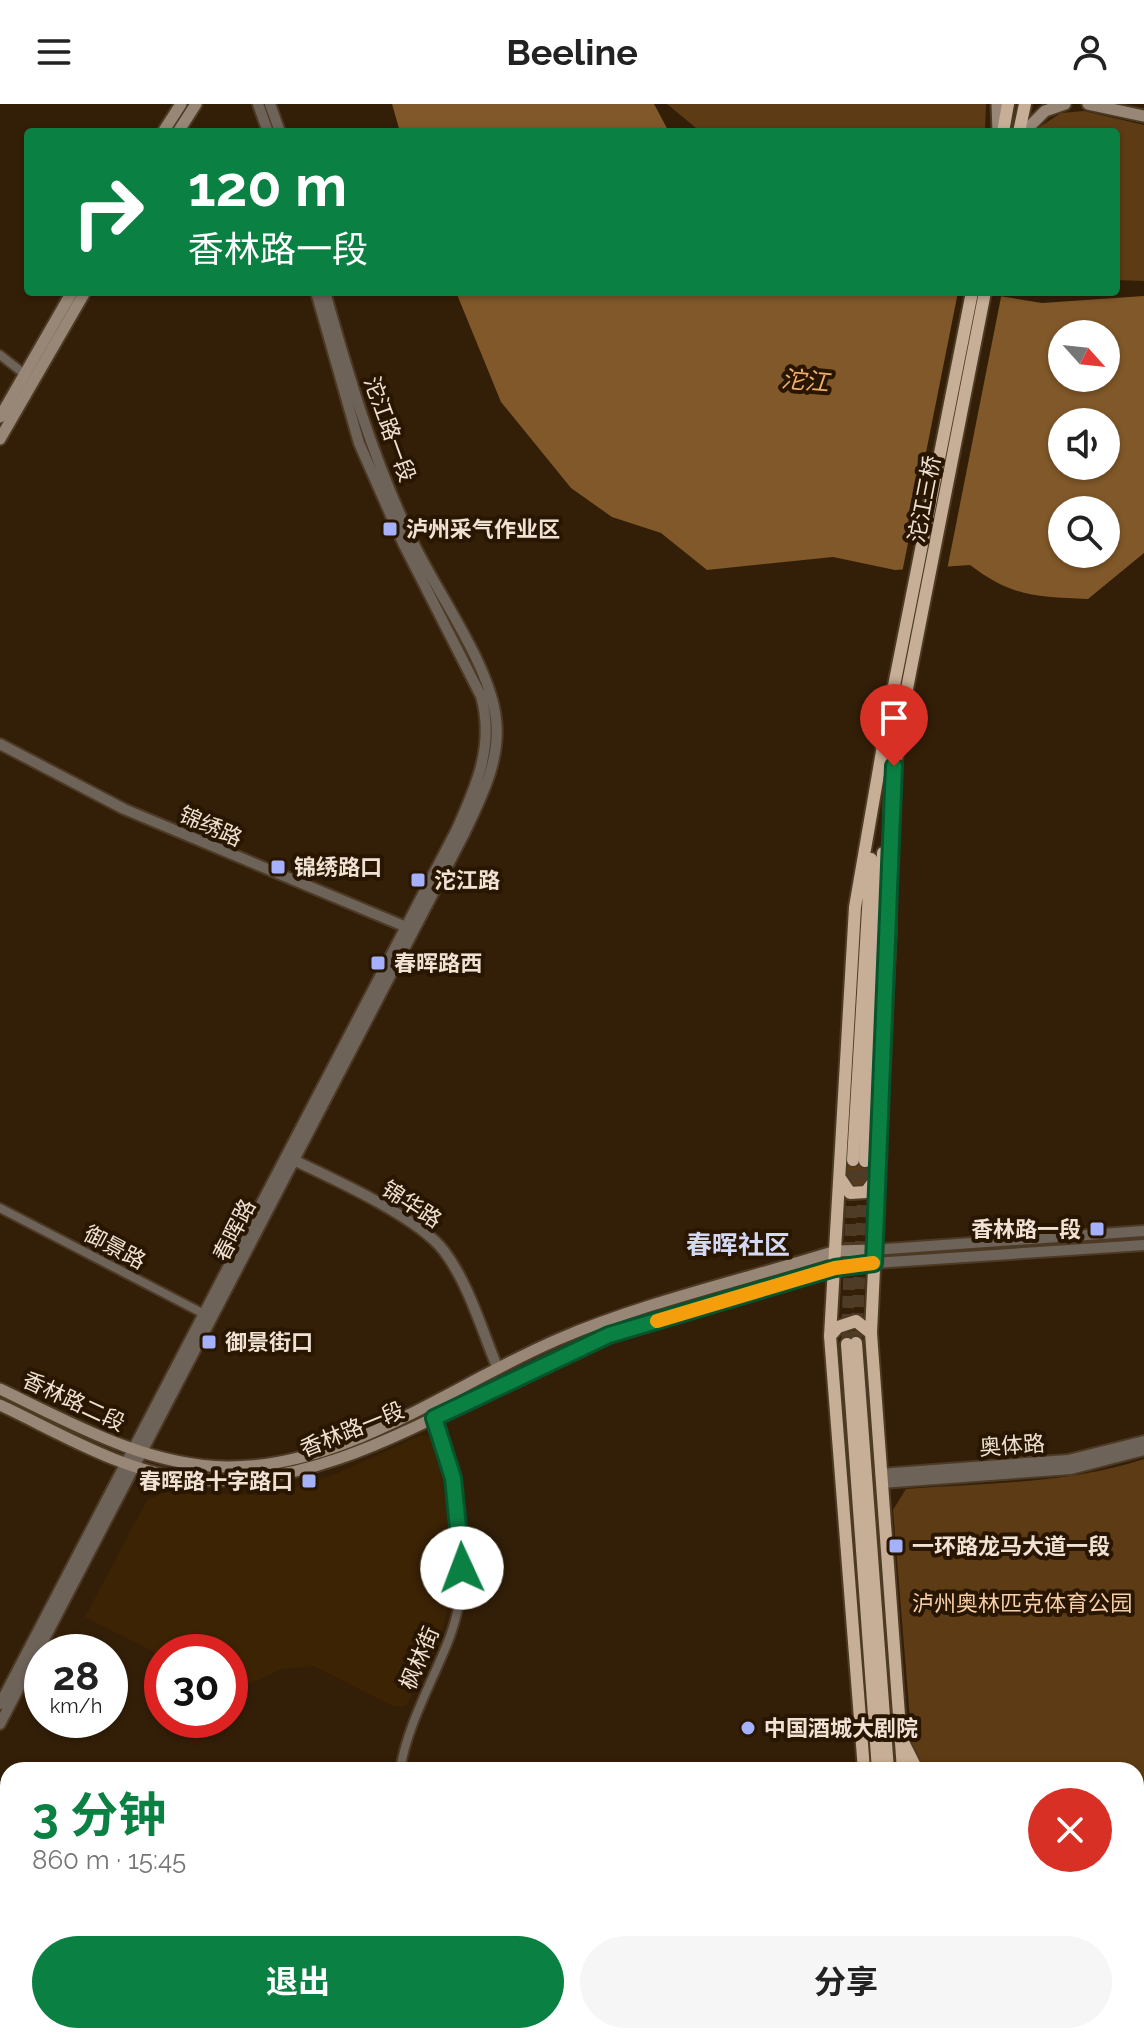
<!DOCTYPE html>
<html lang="zh">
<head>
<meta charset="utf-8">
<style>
	body { margin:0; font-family:Raleway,"Noto Sans SC",sans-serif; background:#f6f6f6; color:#222; height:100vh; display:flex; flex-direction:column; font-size:30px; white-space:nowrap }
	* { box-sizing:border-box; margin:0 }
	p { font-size:26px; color:#767676 }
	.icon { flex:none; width:44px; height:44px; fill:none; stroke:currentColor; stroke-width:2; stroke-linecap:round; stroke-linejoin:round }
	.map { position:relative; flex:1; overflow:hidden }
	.sheet { position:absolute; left:0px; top:1658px; width:1144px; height:282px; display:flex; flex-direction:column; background:#fff; border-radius:24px 24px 0 0; box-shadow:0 2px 6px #0004 }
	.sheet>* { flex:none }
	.banner { position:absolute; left:24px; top:24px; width:1096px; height:168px; border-radius:8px; box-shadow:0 2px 6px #0004; background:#0b8043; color:#fff; overflow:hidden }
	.needle { width:52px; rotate:117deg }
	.controls { position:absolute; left:1048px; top:216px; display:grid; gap:16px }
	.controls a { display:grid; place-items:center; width:72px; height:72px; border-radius:50%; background:#fff; box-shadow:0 2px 6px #0004; font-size:40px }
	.speed { position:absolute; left:24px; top:1530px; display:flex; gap:16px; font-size:40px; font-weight:700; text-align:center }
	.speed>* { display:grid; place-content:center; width:104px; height:104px; border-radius:50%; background:#fff; box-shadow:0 2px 6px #0004; line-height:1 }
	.speed small { font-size:20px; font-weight:400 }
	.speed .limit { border:12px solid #d22; background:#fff; color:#111 }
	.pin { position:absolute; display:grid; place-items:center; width:68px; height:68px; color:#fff; margin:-82px -34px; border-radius:50% 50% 50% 0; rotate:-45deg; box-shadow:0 0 8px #0007 }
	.pin .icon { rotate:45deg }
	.me { position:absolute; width:88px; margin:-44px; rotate:358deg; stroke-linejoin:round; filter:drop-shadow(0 0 6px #0008) }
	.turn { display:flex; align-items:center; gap:28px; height:168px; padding:0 32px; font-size:36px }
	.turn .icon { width:104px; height:104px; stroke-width:2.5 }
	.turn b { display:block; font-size:56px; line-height:68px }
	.round { display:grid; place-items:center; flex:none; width:84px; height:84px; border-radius:42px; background:#f6f6f6 }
	.head { display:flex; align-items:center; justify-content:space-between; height:136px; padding:0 32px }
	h1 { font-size:48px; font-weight:700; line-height:60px; color:#0b8043 }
	.primary-button { display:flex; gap:16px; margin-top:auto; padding:16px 32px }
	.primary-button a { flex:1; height:92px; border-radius:48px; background:#0b8043; color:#fff; font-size:32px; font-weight:700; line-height:92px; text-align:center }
	.primary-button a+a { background:#f6f6f6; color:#222 }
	header { display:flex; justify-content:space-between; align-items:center; height:104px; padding:0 32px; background:#fff; font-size:36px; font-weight:700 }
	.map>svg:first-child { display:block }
	.built { fill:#3c2304 }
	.green { fill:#5d3c15 }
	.water { fill:#815829; fill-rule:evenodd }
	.pier { fill:#331f08 }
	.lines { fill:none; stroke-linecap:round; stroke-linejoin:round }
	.trunk-tunnel { stroke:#4f3c27; stroke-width:12; stroke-dasharray:12 6; stroke-linecap:butt }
	.minor-casing { stroke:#4d3a25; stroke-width:12 }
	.tertiary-casing { stroke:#4d3a25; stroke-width:14 }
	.secondary-casing { stroke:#4d3a25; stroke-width:15 }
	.trunk-casing { stroke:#4d3a25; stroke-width:16 }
	.minor { stroke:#6e6359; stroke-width:8 }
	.tertiary { stroke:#6e6359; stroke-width:10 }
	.secondary { stroke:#988776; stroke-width:11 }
	.trunk { stroke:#c7ae96; stroke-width:12 }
	.route-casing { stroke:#07532c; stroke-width:20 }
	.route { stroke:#0b8043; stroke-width:14 }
	.slow { stroke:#f59e0b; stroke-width:14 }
	.poi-dot { fill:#a5b1fc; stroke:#291601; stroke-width:3 }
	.labels { text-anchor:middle; stroke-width:8; stroke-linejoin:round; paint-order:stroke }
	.street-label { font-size:22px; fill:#efe1d4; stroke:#291601 }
	.poi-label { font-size:22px; font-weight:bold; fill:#efe1d4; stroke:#291601; text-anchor:start }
	.park-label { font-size:22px; fill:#f6cea7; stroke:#291601 }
	.water-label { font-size:24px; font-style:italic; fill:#efaf6c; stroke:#291601 }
	.quarter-label { font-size:26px; font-weight:bold; fill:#d3d8f5; stroke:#291601 }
</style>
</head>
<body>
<header><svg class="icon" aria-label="menu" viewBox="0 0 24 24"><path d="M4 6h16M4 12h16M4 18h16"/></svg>Beeline<svg class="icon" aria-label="person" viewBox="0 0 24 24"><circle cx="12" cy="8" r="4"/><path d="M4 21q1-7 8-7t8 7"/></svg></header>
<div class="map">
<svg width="1144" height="1939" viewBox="0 0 1144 1939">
	<rect width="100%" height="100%" fill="#331f08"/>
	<!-- built -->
	<path class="built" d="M422 1331 430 1334 442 1374 454 1472 440 1538 406 1602H393L314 1562 282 1565 240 1584 230 1583V1548H162V1552L85 1513 147 1396 165 1388 257 1391 291 1384 338 1369Z
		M1144 1761V1923L1136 1925V1762Z
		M942 1932H1102L1069 1939H946Z"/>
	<!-- green -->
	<path class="green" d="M667 0H986L985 28H701Z
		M1084 7 1144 21V177L1116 176V28H1032L1061 9Z
		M847 1057 870 1061 868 1074 862 1082H853L848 1077Z
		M1144 1355V1695L1136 1696V1666H924L912 1640 893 1406 906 1385C984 1379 1069 1380 1144 1355Z"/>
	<!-- water -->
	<path class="water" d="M392 0H654L669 28H400Z
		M456 188H975L1042 199 1144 192V449L1088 495C1037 493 1012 493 970 461L895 466 833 453 707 466 661 429 612 413 571 384 501 298ZM1062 230H1106V274H1062ZM1062 318H1106V362H1062ZM1062 406H1106V450H1062Z"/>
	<!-- pier -->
	<path class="pier" d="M958 188H1002L947 466 902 469Z"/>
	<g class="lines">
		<!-- trunk-tunnel -->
		<path class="trunk-tunnel" d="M856 1239 865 1057
			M847 1240 853 1056"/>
		<defs>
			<path id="minor" d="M0 251 27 272
				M0 1104 208 1212
				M400 1666C408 1619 432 1579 449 1535 477 1463 456 1384 434 1314
				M398 1932 399 1939
				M1078 1939 1144 1932"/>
			<path id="tertiary" d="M258 0 268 28
				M270 0 280 28
				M0 640 124 705 411 825
				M287 1053C329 1073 417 1112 444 1147 469 1180 482 1227 498 1265
				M873 1146 1144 1127
				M874 1159 1144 1141
				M880 1370 1068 1356 1144 1337
				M881 1379 1071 1365 1144 1346
				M0 1600 456 727C476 683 495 641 481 592L403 439 359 339 316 188
				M0 1620 464 730C481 694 501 656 496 615 490 560 435 486 411 434 373 355 349 273 325 188
				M95 1939 108 1932
				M215 1939 233 1932"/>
			<path id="secondary" d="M997 0 998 28
				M1088 0 1144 12
				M163 28 181 0
				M178 28 196 0
				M1024 28 1045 7 1065 0
				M0 313 72 188
				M0 335 85 188
				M0 1285C71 1319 146 1362 227 1363 346 1364 453 1280 559 1235 648 1197 744 1176 836 1147L873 1146
				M0 1301C60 1329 124 1369 192 1375 323 1388 440 1306 555 1254 608 1230 665 1214 721 1198 772 1182 821 1165 874 1159"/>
			<path id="trunk" d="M1003 28 1008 0
				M1019 28 1025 0
				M853 1056 871 755
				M865 1057 883 749
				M840 1074 850 1089 866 1088 877 1073
				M830 1232 838 1223 856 1217 871 1229
				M856 1239 888 1666
				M847 1240 878 1666
				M904 1640 917 1666
				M864 1666 830 1232 855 803 889 607 972 188
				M903 1666 871 1229 890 824V701L902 610 985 188
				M1136 1704 1144 1702
				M1136 1719 1144 1718
				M1136 1730 1144 1728
				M1136 1741 1144 1740
				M885 1932 886 1939
				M900 1932 901 1939
				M912 1932V1939
				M924 1932 925 1939
				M132 1939 148 1932
				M170 1939 186 1932"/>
		</defs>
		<!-- minor casing -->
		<use href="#minor" class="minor-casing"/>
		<!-- tertiary casing -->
		<use href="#tertiary" class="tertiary-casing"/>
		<!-- secondary casing -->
		<use href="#secondary" class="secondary-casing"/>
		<!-- trunk casing -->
		<use href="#trunk" class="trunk-casing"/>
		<!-- minor -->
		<use href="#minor" class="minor"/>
		<!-- tertiary -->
		<use href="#tertiary" class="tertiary"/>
		<!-- secondary -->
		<use href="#secondary" class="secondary"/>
		<!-- trunk -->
		<use href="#trunk" class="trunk"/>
	</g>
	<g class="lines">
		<defs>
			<path id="route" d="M462 1464 453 1374 434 1314 609 1231 835 1164 874 1159 894 662"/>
		</defs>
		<!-- route casing -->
		<use href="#route" class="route-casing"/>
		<!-- route -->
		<use href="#route" class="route"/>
		<!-- slow -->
		<path class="slow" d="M657 1217 835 1164 873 1159"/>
	</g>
	<!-- markers -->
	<g class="poi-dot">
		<rect x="382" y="417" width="16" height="16" rx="4"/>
		<rect x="270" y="755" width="16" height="16" rx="4"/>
		<rect x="410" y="768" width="16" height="16" rx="4"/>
		<rect x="370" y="851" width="16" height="16" rx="4"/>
		<rect x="1089" y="1117" width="16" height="16" rx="4"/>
		<rect x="201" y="1230" width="16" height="16" rx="4"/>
		<rect x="301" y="1369" width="16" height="16" rx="4"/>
		<rect x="888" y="1434" width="16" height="16" rx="4"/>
		<circle cx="748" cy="1624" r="8"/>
	</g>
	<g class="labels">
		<!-- street labels -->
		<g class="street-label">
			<text transform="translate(390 325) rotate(70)" y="8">沱江路一段</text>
			<text transform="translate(924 395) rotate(-79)" y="8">沱江三桥</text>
			<text transform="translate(211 722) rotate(24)" y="8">锦绣路</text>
			<text transform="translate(412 1100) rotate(33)" y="8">锦华路</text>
			<text transform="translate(234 1126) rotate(-63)" y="8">春晖路</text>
			<text transform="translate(115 1143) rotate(28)" y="8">御景路</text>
			<text transform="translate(74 1297) rotate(25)" y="8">香林路二段</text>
			<text transform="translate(352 1325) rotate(-22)" y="8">香林路一段</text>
			<text transform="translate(1012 1341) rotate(-4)" y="8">奥体路</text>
			<text transform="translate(419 1554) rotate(-67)" y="8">枫林街</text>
		</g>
		<!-- poi labels -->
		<g class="poi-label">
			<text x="406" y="433">泸州采气作业区</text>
			<text x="294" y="771">锦绣路口</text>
			<text x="434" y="784">沱江路</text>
			<text x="394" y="867">春晖路西</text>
			<text x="1081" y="1133" text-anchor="end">香林路一段</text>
			<text x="225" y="1246">御景街口</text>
			<text x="293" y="1385" text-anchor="end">春晖路十字路口</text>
			<text x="912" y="1450">一环路龙马大道一段</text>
			<text x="764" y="1632">中国酒城大剧院</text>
		</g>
		<!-- park labels -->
		<g class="park-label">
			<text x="1022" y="1507">泸州奥林匹克体育公园</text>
		</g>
		<!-- water labels -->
		<g class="water-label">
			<text transform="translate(805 277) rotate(5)" y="8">沱江</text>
		</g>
		<!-- quarter labels -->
		<g class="quarter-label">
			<text x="738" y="1150">春晖社区</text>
		</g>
	</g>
</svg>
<div class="controls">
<a><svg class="needle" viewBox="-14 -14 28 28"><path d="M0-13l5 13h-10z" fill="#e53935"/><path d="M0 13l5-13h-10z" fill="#767676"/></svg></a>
<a><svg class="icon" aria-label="sound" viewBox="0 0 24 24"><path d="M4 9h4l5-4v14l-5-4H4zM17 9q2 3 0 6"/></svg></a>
<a><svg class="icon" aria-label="search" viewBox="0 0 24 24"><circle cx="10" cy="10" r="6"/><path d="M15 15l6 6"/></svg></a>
</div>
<div class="speed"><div>28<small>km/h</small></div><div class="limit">30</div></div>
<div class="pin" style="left:894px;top:662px;background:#d93025"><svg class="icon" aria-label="arrive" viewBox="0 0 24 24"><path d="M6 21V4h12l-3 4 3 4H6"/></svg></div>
<svg class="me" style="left:462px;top:1464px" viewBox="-20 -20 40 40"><circle r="19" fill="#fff"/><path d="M0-13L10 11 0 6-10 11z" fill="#0b8043"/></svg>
<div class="banner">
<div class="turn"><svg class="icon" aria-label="right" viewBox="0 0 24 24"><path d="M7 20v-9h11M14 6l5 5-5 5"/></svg><div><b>120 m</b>香林路一段</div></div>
</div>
<section class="sheet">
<div class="head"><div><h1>3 分钟</h1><p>860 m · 15:45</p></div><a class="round" style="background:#d93025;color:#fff"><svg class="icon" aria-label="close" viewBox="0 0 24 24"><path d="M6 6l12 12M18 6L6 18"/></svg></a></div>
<div class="primary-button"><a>退出</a><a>分享</a></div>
</section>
</div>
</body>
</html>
